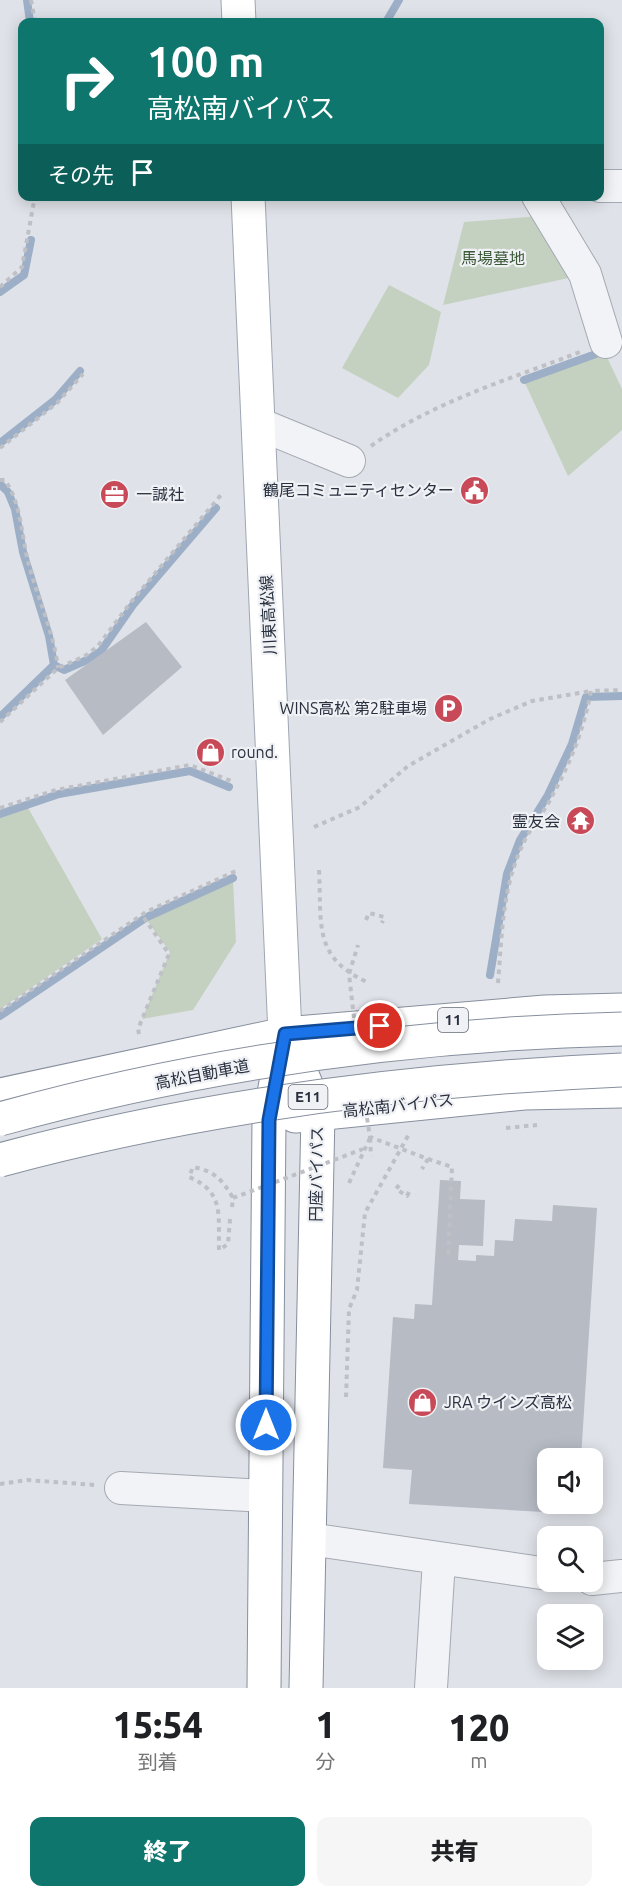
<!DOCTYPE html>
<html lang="ja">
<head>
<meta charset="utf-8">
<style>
	body { margin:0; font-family:Ubuntu,"Noto Sans JP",sans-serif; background:#f6f6f6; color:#202124; height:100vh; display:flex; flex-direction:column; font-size:22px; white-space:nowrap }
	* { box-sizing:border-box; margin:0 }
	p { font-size:20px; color:#757577 }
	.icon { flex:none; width:33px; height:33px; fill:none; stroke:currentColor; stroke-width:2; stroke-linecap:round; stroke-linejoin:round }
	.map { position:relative; height:1688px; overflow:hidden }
	.drawer { display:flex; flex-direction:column; background:#fff; flex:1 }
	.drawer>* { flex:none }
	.hud { position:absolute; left:18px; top:18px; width:586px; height:183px; border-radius:12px; box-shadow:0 3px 15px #0003; background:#0f766e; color:#fff; overflow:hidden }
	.buttons { position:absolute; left:537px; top:1448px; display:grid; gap:12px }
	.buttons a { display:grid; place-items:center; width:66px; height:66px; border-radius:12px; background:#fff; box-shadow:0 3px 15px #0003; font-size:30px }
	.pin { position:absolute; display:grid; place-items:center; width:51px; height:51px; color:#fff; margin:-26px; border:3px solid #fff; border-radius:50%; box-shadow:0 2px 6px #0007 }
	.me { position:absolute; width:66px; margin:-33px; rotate:0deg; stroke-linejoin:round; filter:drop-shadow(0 0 4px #0008) }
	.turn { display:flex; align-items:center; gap:21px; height:126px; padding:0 30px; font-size:27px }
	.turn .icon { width:78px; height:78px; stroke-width:2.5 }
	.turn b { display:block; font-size:42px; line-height:51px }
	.then { display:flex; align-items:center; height:57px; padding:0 30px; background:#0003; gap:12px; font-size:22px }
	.eta { display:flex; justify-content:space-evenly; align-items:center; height:102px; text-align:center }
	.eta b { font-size:36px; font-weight:800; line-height:42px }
	.primary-button { display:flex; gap:12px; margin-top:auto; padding:12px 30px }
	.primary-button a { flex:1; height:69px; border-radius:12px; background:#0f766e; color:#fff; font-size:24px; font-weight:800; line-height:69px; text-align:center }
	.primary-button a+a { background:#f6f6f6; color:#202124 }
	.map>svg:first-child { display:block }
	.green { fill:#c4d1c1 }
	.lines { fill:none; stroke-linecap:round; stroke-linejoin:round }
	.stream { stroke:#9cafc6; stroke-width:8 }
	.building { fill:#b7bbc4 }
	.minor-casing { stroke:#a5a9b2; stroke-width:34 }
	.major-casing { stroke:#9fa6b3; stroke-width:35 }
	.highway-casing { stroke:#878f9e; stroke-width:35 }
	.path { stroke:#bec0c6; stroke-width:4; stroke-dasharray:4.5 4.5; stroke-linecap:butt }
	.minor { stroke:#f2f3f6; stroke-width:32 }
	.major { stroke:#fff; stroke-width:33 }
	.highway { stroke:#fff; stroke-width:33 }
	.highway-bridge-casing { stroke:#878f9e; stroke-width:35; stroke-linecap:butt }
	.path-bridge { stroke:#bec0c6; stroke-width:4; stroke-dasharray:4.5 4.5; stroke-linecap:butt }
	.highway-bridge { stroke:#fff; stroke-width:33 }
	.route-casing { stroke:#114b97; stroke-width:15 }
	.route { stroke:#1a73e8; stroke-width:10 }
	.labels { text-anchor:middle; stroke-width:4.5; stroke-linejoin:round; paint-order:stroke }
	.shield { fill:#eff1f5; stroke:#646a75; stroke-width:1.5 }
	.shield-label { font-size:15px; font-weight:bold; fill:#29303e }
	.park-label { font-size:16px; fill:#3c5937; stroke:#eff1f5 }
	.poi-label { font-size:16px; fill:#29303e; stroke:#eff1f5; text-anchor:end }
	.street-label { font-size:16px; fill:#29303e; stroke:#eff1f5 }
</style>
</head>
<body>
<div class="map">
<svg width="622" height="1688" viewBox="0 0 622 1688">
	<rect width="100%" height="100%" fill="#dfe2e8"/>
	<!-- green -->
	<path class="green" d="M542 216 578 276 443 305 464 222Z
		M389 285 441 312 429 365 398 398 342 368Z
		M605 353 622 389V430L568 476 524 381Z
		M27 806 102 939 0 1009V816Z
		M233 880 236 942 193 1010 142 1019 170 952 146 919Z"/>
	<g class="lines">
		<!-- stream -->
		<path class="stream" d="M27 0 30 22
			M386 22 399 0
			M547 201 566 196
			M0 292 24 275 31 240
			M524 380 604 351 622 342
			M0 443 55 400 80 371
			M0 484 8 492 15 509 23 552 49 636 54 665
			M0 717 54 665 64 670 87 660 101 651 133 605 216 508
			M0 814 59 794 190 771 229 787
			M490 975 507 874 520 840 548 795 572 744 586 697 622 696
			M0 1016 147 917 233 878"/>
	</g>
	<!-- building -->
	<path class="building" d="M146 622 182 667 103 735 65 680Z
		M440 1180 461 1181 460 1199 485 1200 483 1246 459 1245 458 1260 476 1261V1255L494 1256 495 1240 513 1241 515 1219 552 1221 553 1205 597 1208 581 1458H548V1503H578L577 1514 409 1504 412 1470 383 1468 393 1317 414 1319 415 1304 432 1305Z"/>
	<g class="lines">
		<defs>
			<path id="minor" d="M600 186H622
				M538 196 585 274 606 342
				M259 424 349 461
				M121 1488 266 1496
				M309 1539 548 1574
				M592 1579 622 1576
				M431 1688 439 1560"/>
			<path id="major" d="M238 0 239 22
				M248 196 285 1034"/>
			<path id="highway" d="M285 1034 318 1113 306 1688
				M0 1095 285 1034 545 1012 622 1010
				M295 1116 524 1093 622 1091
				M264 1688 269 1120 285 1034"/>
		</defs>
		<!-- minor casing -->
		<use href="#minor" class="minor-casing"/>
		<!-- major casing -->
		<use href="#major" class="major-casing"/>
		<!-- highway casing -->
		<use href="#highway" class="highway-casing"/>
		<!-- path -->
		<path class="path" d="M31 0 35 22
			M0 287 22 267 35 196
			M371 446C433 402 510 379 580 352
			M0 448 57 403 83 374
			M0 480H5C23 507 21 539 30 569 39 602 54 633 58 668
			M0 722 58 668 85 656 98 646 131 602 221 495
			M0 808 56 790 190 765 234 782
			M314 827 360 807 408 766 490 719 532 701 591 691
			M319 870C322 923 312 957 367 982
			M366 920 369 913 384 917 382 923
			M498 983C502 935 502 888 523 844 530 828 543 814 551 798 570 764 584 729 591 691L622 690
			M0 1011 146 912 238 870
			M139 1034 138 1029 169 954 142 915
			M506 1128 537 1125
			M370 1138 371 1156
			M428 1159 452 1167 448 1258
			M349 1183 370 1138
			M399 1185 396 1189 407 1196 410 1190
			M230 1219 228 1244 219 1250C218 1216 225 1192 189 1177L193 1167C214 1171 222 1179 233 1198
			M346 1397 349 1309 357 1290 365 1213 409 1134
			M0 1484 27 1480 95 1485"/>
		<!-- minor -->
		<use href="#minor" class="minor"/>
		<!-- major -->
		<use href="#major" class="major"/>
		<!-- highway -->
		<use href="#highway" class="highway"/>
		<defs>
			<path id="highway-bridge" d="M0 1119C201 1063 413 1034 622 1029
				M0 1160C203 1105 412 1079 622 1070"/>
		</defs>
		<!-- highway-bridge casing -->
		<use href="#highway-bridge" class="highway-bridge-casing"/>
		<!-- path-bridge -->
		<path class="path-bridge" d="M354 1018 349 974 358 945
			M367 1118 370 1137 428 1159 422 1169
			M232 1207 233 1198 363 1149"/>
		<!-- highway-bridge -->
		<use href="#highway-bridge" class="highway-bridge"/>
	</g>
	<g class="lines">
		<defs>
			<path id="route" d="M266 1425 269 1120 285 1034 380 1026"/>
		</defs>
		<!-- route casing -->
		<use href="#route" class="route-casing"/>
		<!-- route -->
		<use href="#route" class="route"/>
	</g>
	<!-- icons -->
	<defs>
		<symbol id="civic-disc" viewBox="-11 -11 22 22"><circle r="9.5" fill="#c84957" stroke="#eff1f5"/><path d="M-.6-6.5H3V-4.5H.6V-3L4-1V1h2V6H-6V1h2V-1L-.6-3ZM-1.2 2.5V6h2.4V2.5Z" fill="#fff"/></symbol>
		<symbol id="office-disc" viewBox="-11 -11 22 22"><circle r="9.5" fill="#c84957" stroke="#eff1f5"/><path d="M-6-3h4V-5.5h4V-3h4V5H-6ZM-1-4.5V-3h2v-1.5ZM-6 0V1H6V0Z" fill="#fff"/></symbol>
		<symbol id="parking-disc" viewBox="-11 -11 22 22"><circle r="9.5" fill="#c84957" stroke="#eff1f5"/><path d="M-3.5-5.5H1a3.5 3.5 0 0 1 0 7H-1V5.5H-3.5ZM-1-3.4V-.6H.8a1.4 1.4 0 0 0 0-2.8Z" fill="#fff"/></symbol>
		<symbol id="shop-disc" viewBox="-11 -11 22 22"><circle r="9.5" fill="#c84957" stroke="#eff1f5"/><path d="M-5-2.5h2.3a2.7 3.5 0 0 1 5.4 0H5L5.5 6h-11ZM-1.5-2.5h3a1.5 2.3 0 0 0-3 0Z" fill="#fff"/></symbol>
		<symbol id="temple-disc" viewBox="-11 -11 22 22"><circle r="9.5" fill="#c84957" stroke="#eff1f5"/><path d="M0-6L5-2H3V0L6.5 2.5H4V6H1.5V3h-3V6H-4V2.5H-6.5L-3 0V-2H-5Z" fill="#fff"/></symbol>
	</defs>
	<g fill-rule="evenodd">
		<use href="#civic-disc" x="458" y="474" width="33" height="33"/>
		<use href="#office-disc" x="98" y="478" width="33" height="33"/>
		<use href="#parking-disc" x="432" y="692" width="33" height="33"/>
		<use href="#shop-disc" x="194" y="736" width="33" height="33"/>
		<use href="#temple-disc" x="564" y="804" width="33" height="33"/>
		<use href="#shop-disc" x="406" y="1386" width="33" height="33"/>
	</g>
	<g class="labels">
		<!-- shield labels -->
		<g class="shield">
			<rect x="438" y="1008" width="30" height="24" rx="4.5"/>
			<rect x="288.5" y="1085" width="39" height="24" rx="4.5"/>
		</g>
		<g class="shield-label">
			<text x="453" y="1025">11</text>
			<text x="308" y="1102">E11</text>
		</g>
		<!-- park labels -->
		<g class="park-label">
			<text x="493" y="264">馬場墓地</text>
		</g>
		<!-- poi labels -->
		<g class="poi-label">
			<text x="454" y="496">鶴尾コミュニティセンター</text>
			<text x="136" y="500" text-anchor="start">一誠社</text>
			<text x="427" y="714">WINS高松 第2駐車場</text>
			<text x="231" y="758" text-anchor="start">round.</text>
			<text x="560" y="827">霊友会</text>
			<text x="444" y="1408" text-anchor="start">JRA ウインズ高松</text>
		</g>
		<!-- street labels -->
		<g class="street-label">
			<text transform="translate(268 615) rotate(-93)" y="6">川東高松線</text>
			<text transform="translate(202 1074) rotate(-11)" y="6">高松自動車道</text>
			<text transform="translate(398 1105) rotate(-6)" y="6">高松南バイパス</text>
			<text transform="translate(316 1174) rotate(-89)" y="6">円座バイパス</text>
		</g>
	</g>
</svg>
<div class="buttons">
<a><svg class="icon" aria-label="sound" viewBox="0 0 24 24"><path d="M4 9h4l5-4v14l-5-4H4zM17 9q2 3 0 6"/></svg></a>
<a><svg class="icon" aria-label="search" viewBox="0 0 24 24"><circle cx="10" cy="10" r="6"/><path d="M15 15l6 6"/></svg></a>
<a><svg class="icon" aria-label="layers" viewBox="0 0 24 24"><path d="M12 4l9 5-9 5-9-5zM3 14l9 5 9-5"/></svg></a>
</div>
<div class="pin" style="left:380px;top:1026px;background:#d93025"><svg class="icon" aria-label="arrive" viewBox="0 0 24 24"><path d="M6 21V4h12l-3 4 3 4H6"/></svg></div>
<svg class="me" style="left:266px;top:1425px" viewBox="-20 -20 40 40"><circle r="17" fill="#1a73e8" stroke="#fff" stroke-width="3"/><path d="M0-11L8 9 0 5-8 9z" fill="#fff"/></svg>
<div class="hud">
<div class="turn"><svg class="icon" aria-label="right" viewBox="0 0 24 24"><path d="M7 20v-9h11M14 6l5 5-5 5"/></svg><div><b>100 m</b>高松南バイパス</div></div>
<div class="then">その先<svg class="icon" aria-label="arrive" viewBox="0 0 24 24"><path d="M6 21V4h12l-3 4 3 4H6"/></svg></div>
</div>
</div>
<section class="drawer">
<div class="eta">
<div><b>15:54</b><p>到着</p></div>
<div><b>1</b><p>分</p></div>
<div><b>120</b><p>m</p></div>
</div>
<div class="primary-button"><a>終了</a><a>共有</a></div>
</section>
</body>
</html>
